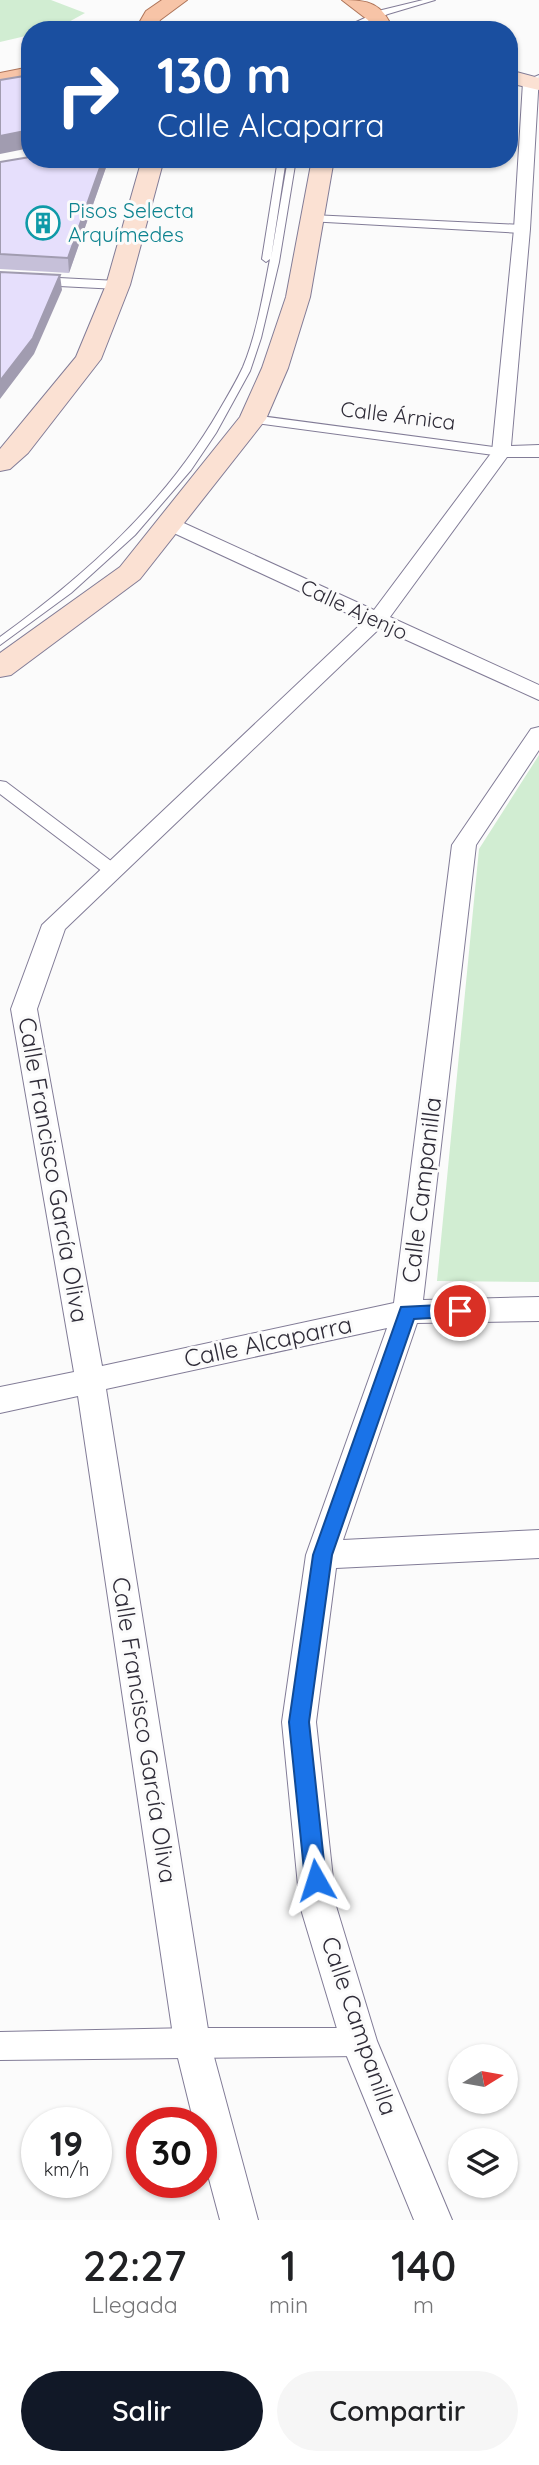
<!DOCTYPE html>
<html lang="es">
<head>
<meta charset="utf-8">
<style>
	body { margin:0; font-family:Quicksand,sans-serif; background:#f6f6f6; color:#202124; height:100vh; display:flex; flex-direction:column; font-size:26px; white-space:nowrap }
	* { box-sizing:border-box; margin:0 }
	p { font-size:23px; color:#757577 }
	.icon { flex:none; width:38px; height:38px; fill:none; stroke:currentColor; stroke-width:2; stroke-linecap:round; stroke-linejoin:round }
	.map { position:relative; height:2220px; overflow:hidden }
	.panel { display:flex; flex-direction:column; background:#fff; flex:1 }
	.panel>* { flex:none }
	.guide { position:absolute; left:21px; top:21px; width:497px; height:147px; border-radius:28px; box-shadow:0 2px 5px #0004; background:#1a4fa0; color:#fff; overflow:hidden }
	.needle { width:46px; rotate:79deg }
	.buttons { position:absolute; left:448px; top:2044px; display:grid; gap:14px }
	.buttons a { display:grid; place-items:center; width:70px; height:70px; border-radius:50%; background:#fff; box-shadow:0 2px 5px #0004; font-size:35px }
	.speed { position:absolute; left:21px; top:2107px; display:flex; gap:14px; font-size:35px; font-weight:700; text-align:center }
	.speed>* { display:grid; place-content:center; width:91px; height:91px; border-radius:50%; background:#fff; box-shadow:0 2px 5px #0004; line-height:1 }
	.speed small { font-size:18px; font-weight:400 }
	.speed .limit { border:10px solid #d22; background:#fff; color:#111 }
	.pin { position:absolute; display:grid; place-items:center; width:60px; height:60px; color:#fff; margin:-30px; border:4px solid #fff; border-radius:50%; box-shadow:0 2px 7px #0007 }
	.me { position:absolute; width:77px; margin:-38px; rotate:354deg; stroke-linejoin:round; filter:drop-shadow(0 0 5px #0008) }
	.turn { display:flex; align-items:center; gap:24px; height:147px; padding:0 21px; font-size:32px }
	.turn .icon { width:91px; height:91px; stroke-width:2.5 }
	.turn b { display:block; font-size:49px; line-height:60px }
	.eta { display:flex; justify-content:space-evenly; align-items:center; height:119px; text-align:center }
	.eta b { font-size:42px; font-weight:600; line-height:49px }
	.action { display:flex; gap:14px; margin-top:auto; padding:14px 21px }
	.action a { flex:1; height:80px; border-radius:42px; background:#111827; color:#fff; font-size:28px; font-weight:600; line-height:80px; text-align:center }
	.action a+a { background:#f6f6f6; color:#202124 }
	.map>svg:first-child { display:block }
	.green { fill:#d1edd2 }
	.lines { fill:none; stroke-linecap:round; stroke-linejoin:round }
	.service-casing { stroke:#827c97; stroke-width:2 }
	.pedestrian-casing { stroke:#827c97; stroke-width:2 }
	.minor-casing { stroke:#827c97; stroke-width:2 }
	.secondary-casing { stroke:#827c97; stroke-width:2 }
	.primary-casing { stroke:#ae755a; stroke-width:2 }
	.service { fill:#fff; fill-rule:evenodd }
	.pedestrian { fill:#fff; fill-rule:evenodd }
	.minor { fill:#fff; fill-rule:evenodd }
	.secondary { fill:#fbe1d3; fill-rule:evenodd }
	.primary { fill:#f7c4a7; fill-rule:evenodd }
	.wall { fill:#c6c0d9 }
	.shaded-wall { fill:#a19cb0 }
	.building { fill:#e6dffc; stroke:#a19cb0; stroke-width:2 }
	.route { fill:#1a73e8; stroke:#114b97; stroke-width:2 }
	.labels { text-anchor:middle; stroke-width:6; stroke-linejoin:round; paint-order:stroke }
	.far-culture-label { font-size:21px; fill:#0d838f; stroke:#fbfbfb; text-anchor:start }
	.far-street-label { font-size:21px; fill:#2f2c38; stroke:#fbfbfb }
	.street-label { font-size:24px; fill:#2f2c38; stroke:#fbfbfb }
</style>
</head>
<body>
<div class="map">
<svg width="539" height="2220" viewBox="0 0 539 2220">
	<rect width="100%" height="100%" fill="#fbfbfb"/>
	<!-- green -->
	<path class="green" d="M0 0H51L85 13 54 30H30V35L0 42Z
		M539 755V1282L437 1281 479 849Z"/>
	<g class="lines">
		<defs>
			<path id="service" d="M423 0H435L388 14 350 30H339L382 10Z
				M278 159H286L271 258 288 159H296L279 262 261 338 250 371 216 433 191 470 135 535 71 593 0 645V637C87 574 166 503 220 409 228 395 236 382 243 367 257 333 263 295 270 259L266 262 262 259Z"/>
			<path id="pedestrian" d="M312 215 522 225 528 229 522 233 308 221V217Z
				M0 275 118 281 124 285 118 289 0 283Z
				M253 415 501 448 508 452 501 456 248 422 246 419Z
				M0 781 6 782 119 867 122 871 119 875H107L0 794Z
				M192 2028H359L369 2032 373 2042 369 2052 359 2056 0 2060V2032Z"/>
			<path id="minor" d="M539 75 530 229 511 446 539 445V457H507L390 617 539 685V700L380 628 65 929 37 1009 102 1366 394 1303 452 845 531 729 539 727V750L476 845 423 1300 539 1297V1321L417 1323 343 1540 539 1530V1558L336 1568 316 1722 336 1906 377 2041 452 2220H414L341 2042 300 1906 282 1722 306 1555 387 1328 106 1389 210 2042 258 2220H220L201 2149V2123H194L174 2042 78 1396 0 1413V1387L74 1372 11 1009 42 925 364 621 163 528 160 524 163 520H177L374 610 492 452 514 229 523 82Z"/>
			<path id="secondary" d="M509 70 539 78V90L509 83Z
				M142 159H164L130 285 101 359 28 453 10 469 0 471V449L76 357 106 285Z
				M312 159H334L310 297 288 368 266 419 140 579 11 675 0 677V653L120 567 240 417 262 368 286 297Z"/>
			<path id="primary" d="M162 0H187L160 20 155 30H135L146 11Z
				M342 0C368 0 383 3 393 30H373L368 20Z
				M30 67V79L0 85V73Z"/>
		</defs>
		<!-- service casing -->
		<use href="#service" class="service-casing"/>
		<!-- pedestrian casing -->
		<use href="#pedestrian" class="pedestrian-casing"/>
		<!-- minor casing -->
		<use href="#minor" class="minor-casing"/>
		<!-- secondary casing -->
		<use href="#secondary" class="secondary-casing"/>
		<!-- primary casing -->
		<use href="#primary" class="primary-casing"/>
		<!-- service -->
		<use href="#service" class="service"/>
		<!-- pedestrian -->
		<use href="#pedestrian" class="pedestrian"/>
		<!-- minor -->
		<use href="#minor" class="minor"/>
		<!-- secondary -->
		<use href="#secondary" class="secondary"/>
		<!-- primary -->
		<use href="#primary" class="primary"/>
	</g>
	<!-- wall -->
	<path class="wall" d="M109 159 69 273 0 269V162Z"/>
	<!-- shaded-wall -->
	<path class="shaded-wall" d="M30 130V148L0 154V136Z
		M103 159H109L69 273 68 258Z
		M60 275 62 290 34 354 0 399V381Z"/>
	<!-- building -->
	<path class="building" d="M30 75V130L0 136V80Z
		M30 157V159H103L68 258 0 254V162Z
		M0 272 60 275 33 338 0 381Z"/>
	<!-- route -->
	<path class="route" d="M460 1304 466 1306 469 1311 466 1316 414 1319 332 1555 309 1722 326 1880 323 1888 316 1891 308 1888 305 1880 289 1722 313 1555 401 1307Z"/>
	<!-- icons -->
	<defs>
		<symbol id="building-ring" viewBox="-11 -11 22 22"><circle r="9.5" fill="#fbfbfb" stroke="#0f9aa8" stroke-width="1.5"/><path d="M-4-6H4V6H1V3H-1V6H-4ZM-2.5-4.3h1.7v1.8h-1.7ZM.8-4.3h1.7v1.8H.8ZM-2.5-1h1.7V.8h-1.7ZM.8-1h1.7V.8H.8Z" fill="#0f9aa8"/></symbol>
	</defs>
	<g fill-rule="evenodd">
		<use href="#building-ring" x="24" y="204" width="38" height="38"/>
	</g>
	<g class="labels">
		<!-- far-culture labels -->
		<g class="far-culture-label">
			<text x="68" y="218">Pisos Selecta<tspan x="68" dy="24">Arquímedes</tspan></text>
		</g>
		<!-- far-street labels -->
		<g class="far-street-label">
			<text transform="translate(398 416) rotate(7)" y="7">Calle Árnica</text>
			<text transform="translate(354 610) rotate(25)" y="7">Calle Ajenjo</text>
		</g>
		<!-- street labels -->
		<g class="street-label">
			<text transform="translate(53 1170) rotate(80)" y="8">Calle Francisco García Oliva</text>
			<text transform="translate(422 1190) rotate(-83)" y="8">Calle Campanilla</text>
			<text transform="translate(268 1342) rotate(-12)" y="8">Calle Alcaparra</text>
			<text transform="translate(144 1730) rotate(81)" y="8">Calle Francisco García Oliva</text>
			<text transform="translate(359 2026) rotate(71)" y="8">Calle Campanilla</text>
		</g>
	</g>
</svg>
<div class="buttons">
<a><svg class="needle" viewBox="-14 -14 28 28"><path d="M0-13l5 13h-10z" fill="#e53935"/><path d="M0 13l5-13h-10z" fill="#757577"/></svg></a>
<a><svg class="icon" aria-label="layers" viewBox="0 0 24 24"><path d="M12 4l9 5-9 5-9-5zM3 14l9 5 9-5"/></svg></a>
</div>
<div class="speed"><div>19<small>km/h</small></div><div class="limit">30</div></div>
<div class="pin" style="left:460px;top:1311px;background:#d93025"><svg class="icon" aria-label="arrive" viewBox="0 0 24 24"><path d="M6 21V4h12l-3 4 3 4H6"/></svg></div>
<svg class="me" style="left:316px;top:1880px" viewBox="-20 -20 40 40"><path d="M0-17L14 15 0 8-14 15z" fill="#1a73e8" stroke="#fff" stroke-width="4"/></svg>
<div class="guide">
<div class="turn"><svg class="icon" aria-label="right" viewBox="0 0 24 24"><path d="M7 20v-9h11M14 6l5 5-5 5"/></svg><div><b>130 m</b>Calle Alcaparra</div></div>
</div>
</div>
<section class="panel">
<div class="eta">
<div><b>22:27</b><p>Llegada</p></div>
<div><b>1</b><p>min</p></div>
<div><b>140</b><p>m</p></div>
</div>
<div class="action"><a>Salir</a><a>Compartir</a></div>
</section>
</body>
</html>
